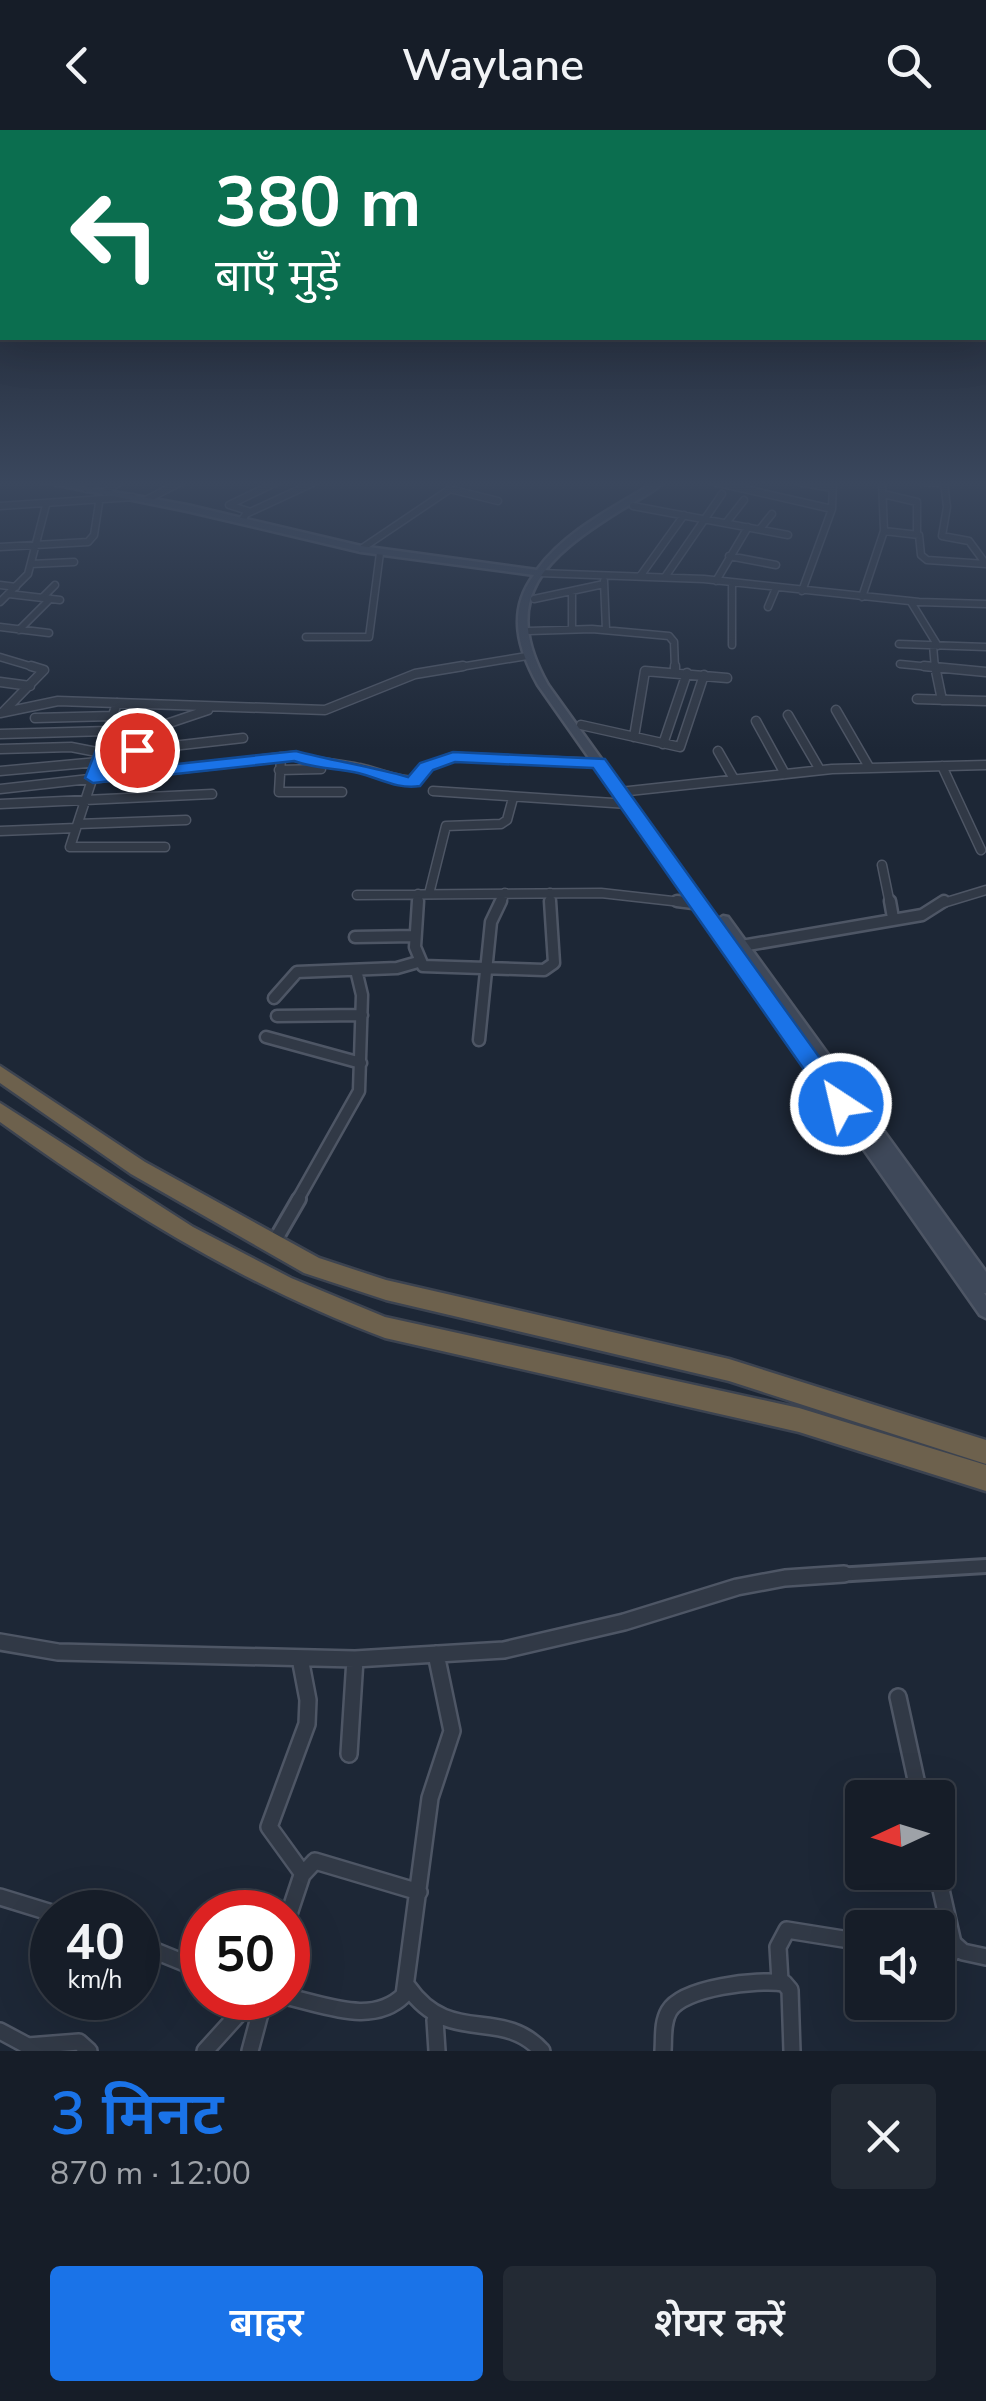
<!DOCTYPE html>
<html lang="hi">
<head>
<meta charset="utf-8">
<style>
	body { margin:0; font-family:"Nunito Sans","Noto Sans Devanagari",sans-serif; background:#232a34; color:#f1f3f6; height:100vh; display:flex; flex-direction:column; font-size:38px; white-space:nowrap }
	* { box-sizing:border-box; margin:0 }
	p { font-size:32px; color:#9ea2a8 }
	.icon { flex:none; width:55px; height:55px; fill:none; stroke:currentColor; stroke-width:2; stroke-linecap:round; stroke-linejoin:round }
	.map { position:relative; height:1921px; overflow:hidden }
	.details { display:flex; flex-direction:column; background:#161d28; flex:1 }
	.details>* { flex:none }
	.hud { position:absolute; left:0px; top:0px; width:988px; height:210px; box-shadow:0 10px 40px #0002,0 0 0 2px #353b45; background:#0b6e4f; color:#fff; overflow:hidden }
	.needle { width:65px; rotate:266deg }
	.buttons { position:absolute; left:845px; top:1650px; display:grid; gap:20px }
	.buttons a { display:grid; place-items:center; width:110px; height:110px; border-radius:10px; background:#161d28; box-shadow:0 10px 40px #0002,0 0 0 2px #353b45; font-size:50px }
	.speed { position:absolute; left:30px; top:1760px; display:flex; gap:20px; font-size:50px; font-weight:700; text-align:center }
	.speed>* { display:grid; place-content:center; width:130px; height:130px; border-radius:50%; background:#161d28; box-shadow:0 10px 40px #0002,0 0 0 2px #353b45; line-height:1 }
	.speed small { font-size:25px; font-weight:400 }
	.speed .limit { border:15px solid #d22; background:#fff; color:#111 }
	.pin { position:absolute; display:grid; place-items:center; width:85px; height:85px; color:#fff; margin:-42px; border:5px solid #fff; border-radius:50%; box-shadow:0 2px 10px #0007 }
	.me { position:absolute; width:110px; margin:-55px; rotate:325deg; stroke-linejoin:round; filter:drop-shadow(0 0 8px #0008) }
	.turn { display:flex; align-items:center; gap:35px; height:210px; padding:0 50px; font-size:45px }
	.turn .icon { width:130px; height:130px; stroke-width:2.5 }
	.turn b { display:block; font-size:70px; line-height:85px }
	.round { display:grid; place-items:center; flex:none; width:105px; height:105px; border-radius:10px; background:#232a34 }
	.overview { display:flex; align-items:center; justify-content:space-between; height:170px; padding:0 50px }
	h1 { font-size:60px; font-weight:600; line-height:75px; color:#1a73e8 }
	.primary-button { display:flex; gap:20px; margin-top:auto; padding:20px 50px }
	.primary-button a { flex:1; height:115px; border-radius:10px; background:#1a73e8; color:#fff; font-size:40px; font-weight:600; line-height:115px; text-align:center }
	.primary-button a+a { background:#232a34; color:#f1f3f6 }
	header { display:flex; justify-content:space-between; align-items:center; height:130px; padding:0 50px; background:#161d28; font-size:45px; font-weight:600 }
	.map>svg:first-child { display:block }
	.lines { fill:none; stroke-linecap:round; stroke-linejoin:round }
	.street-far4-casing { stroke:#4e5665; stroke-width:9 }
	.street-far3-casing { stroke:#4e5665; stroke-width:11 }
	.street-far2-casing { stroke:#4e5665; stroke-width:15 }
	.street-far1-casing { stroke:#4e5665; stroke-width:18 }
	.street-casing { stroke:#4e5665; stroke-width:20 }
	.secondary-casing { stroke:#4e5665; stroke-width:5 }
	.highway-casing { stroke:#3c4350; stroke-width:5 }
	.street-far4 { stroke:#313946; stroke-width:6 }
	.street-far3 { stroke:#313946; stroke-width:8 }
	.street-far2 { stroke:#313946; stroke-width:10 }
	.street-far1 { stroke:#313946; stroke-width:12 }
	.street { stroke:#313946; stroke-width:15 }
	.secondary { fill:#3e4859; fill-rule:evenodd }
	.highway { fill:#6d614d; fill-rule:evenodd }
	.route { fill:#1a73e8; stroke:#114b97; stroke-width:2.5 }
</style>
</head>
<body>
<header><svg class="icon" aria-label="back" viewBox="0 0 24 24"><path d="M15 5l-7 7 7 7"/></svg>Waylane<svg class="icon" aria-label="search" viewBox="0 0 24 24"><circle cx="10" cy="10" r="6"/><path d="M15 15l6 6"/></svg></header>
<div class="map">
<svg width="986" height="1921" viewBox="0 0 986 1921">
	<rect width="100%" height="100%" fill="#1d2736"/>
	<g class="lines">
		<defs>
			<path id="street-far4" d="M714 352 832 379
				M798 352 832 358
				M921 352 944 353
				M944 352 947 377 942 406 969 411 986 434
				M86 359 98 352
				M104 362 120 352
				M883 364 917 372V404
				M146 370 181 352
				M0 376 133 367
				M633 376 788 405
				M248 383 315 352
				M242 390 248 381 229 375 277 352
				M726 393 744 370
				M760 399 772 384
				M884 401 919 405 921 425 927 430 986 434
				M0 417 88 412 94 405 99 373
				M361 419 450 359 498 371
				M729 426 776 435
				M31 434 74 432
				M539 443 704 449 919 472 986 474
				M641 445 684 385
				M665 447 722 364
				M604 451 606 500
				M716 451 748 397
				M732 453V515
				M0 455 16 457
				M572 461V499
				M802 461 832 379 833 352
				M9 464 60 470
				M862 467 884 401 882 352
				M42 468 55 455
				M534 469 604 454
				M0 472 28 444 46 375
				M911 472 938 516
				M768 477 776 458
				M0 497 49 503
				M19 500 50 469
				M529 501 592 499 669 506 674 512 675 539
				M306 507H369L380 423
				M899 514 986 517
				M933 515 935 539
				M0 527 40 539
				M900 534 951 539
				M448 539 527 526"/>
			<path id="street-far3" d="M675 536V542
				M924 536 986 542
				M935 536 942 570
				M0 552 30 556
				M917 569 986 571
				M117 573 70 717H165
				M836 580 869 637
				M4 581 44 540 31 536
				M0 583 58 571 325 580 415 544 463 536
				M788 585 820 640
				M35 588 113 586
				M756 591 785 644
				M581 595 680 617 704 545
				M0 604 108 601
				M634 607 645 541 727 548
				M663 614 687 543
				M104 615 208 580
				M0 619 71 617 102 623
				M718 621 734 649
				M102 624 243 608
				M281 627 279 662H342
				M942 636 981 720
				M279 640 321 639
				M0 641 98 632
				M0 659 293 626C315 633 337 633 359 638 379 642 395 651 416 651L424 638 453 627 599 633
				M433 661 628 674
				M620 662 832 639 986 635
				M0 674 212 664
				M78 694 186 690
				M0 701 76 698
				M882 735 890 774
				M550 763 551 774
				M429 764 446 696 501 694 507 690 513 668
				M357 765 601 763 699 774
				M417 774 418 764
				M500 774 505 763
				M940 774 986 760"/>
			<path id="street-far2" d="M418 771 415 817 423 836 544 840 554 833 550 771
				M677 771 701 774
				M890 771 893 788
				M355 807 415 806
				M736 817 922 785 944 771
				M274 868 297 842 397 838 418 832
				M277 886 362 885
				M266 907 361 933
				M479 910 491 792 501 771
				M297 1071 359 961 362 865 356 840"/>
			<path id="street-far1" d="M273 1114 299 1069
				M802 1447 986 1436"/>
			<path id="street" d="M0 1512 58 1522 355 1529 504 1520 624 1492 737 1457 785 1448 844 1444
				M300 1528 308 1570 307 1594 269 1697 303 1744
				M898 1567 920 1668
				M349 1624 355 1529
				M937 1742 953 1813 963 1822 986 1827
				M0 1767 52 1783
				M288 1787 302 1745 315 1731 419 1762
				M138 1814 202 1840
				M938 1827 959 1820
				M780 1851 778 1817 787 1800 862 1812
				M408 1857C450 1917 501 1876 542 1921
				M288 1867C326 1875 373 1896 404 1865L430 1668 452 1601 436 1524
				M435 1890 437 1921
				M0 1901 28 1916 79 1912 89 1921
				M205 1921 253 1868
				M250 1921 262 1876 272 1868
				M663 1921C664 1908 662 1893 669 1881 683 1857 758 1849 784 1853L790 1860 792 1921"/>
			<path id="secondary" d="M43 352H58L187 375 361 416 537 440C566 400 615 377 655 352H664C652 363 634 372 619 381 546 427 498 467 548 555L717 790 723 786 728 787 986 1142V1163H984L986 1166V1188L980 1185 538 555C518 519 507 481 534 445L361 422 187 381Z"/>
			<path id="highway" d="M0 936 145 1032 319 1128 386 1150 729 1229 986 1310V1334L729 1251 386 1170 304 1143 131 1044 0 953Z
				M0 973 193 1097 291 1148 385 1187 799 1278 986 1335V1361L799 1302 385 1208C245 1156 121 1079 0 992Z"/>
		</defs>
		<!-- street-far4 casing -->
		<use href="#street-far4" class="street-far4-casing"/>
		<!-- street-far3 casing -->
		<use href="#street-far3" class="street-far3-casing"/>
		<!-- street-far2 casing -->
		<use href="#street-far2" class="street-far2-casing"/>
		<!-- street-far1 casing -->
		<use href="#street-far1" class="street-far1-casing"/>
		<!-- street casing -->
		<use href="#street" class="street-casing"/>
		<!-- secondary casing -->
		<use href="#secondary" class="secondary-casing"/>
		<!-- highway casing -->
		<use href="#highway" class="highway-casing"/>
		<!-- street-far4 -->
		<use href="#street-far4" class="street-far4"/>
		<!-- street-far3 -->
		<use href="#street-far3" class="street-far3"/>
		<!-- street-far2 -->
		<use href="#street-far2" class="street-far2"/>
		<!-- street-far1 -->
		<use href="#street-far1" class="street-far1"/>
		<!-- street -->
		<use href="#street" class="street"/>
		<!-- secondary -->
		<use href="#secondary" class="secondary"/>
		<!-- highway -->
		<use href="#highway" class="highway"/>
	</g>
	<!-- sky -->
	<linearGradient id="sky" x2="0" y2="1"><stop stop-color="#10151e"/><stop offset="0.57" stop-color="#3a475d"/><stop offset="1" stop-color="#3a475d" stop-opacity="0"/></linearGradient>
	<rect width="986" height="620" fill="url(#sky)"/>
	<!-- route -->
	<path class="route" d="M137 615 145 620 143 624 109 628 104 642 296 621C333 631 370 636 408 647L420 633 453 622 605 629 853 974 849 981H833L593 638 455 632 433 640 420 656C398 660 379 648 358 643 336 638 316 639 294 631L93 653 85 648 96 620Z"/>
</svg>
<div class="buttons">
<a><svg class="needle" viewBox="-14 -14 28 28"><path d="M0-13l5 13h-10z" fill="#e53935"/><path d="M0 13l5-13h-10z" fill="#9ea2a8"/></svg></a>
<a><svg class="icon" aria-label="sound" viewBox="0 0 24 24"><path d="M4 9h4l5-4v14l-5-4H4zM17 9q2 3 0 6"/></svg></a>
</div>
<div class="speed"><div>40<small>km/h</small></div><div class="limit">50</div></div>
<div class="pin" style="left:137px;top:620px;background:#d93025"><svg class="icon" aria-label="arrive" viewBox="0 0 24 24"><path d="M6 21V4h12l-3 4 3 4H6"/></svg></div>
<svg class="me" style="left:841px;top:974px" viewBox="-20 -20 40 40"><circle r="17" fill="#1a73e8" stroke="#fff" stroke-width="3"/><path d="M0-11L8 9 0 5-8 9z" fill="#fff"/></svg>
<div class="hud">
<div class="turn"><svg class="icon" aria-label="left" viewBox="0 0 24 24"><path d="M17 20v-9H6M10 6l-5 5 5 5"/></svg><div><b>380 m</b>बाएँ मुड़ें</div></div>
</div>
</div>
<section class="details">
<div class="overview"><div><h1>3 मिनट</h1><p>870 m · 12:00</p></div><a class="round"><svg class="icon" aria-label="close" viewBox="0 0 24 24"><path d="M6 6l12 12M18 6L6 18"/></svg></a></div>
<div class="primary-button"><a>बाहर</a><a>शेयर करें</a></div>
</section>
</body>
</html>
